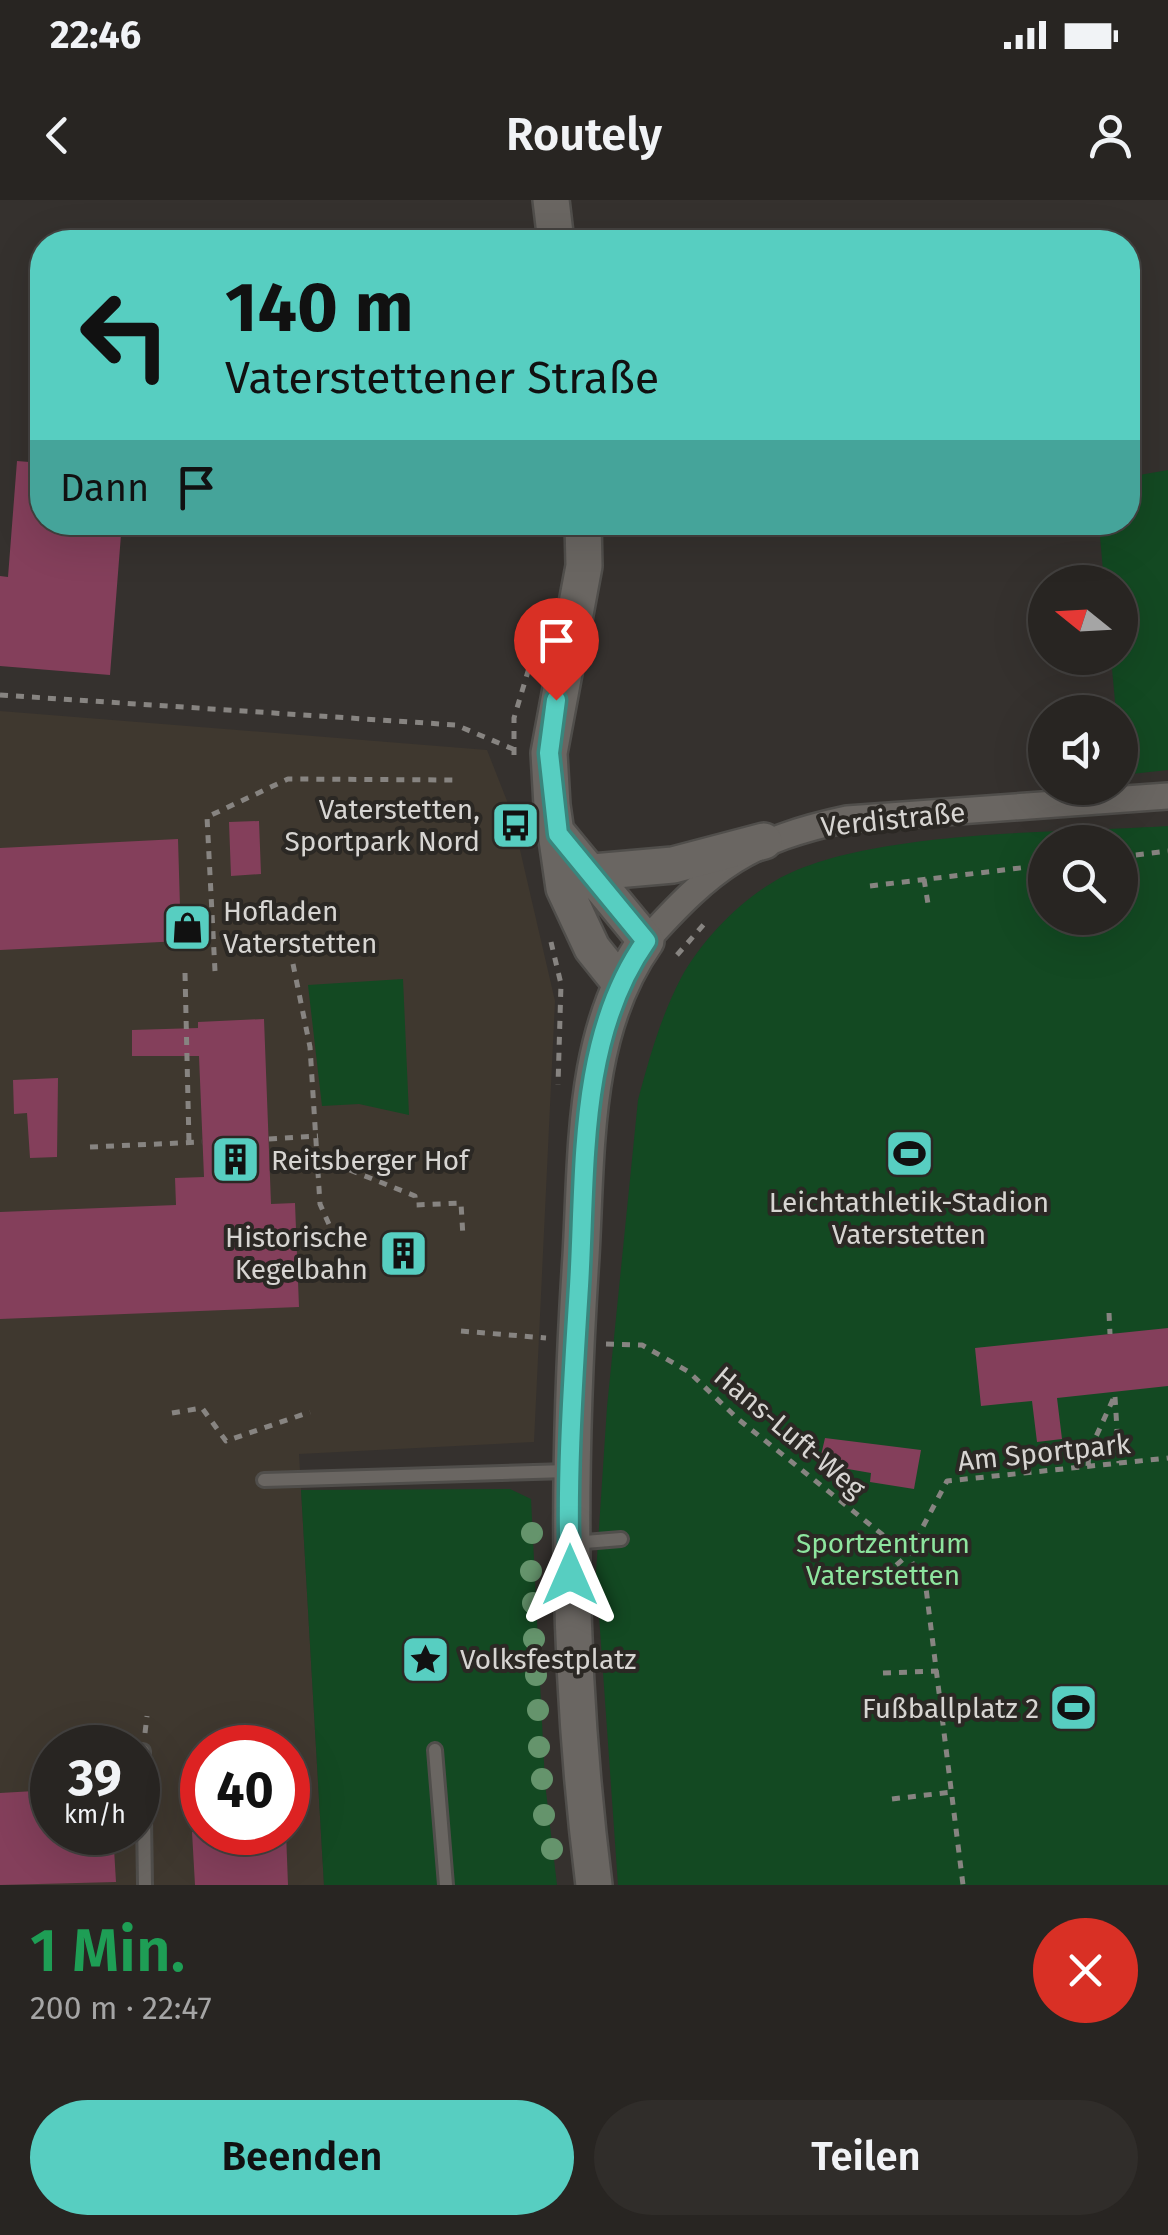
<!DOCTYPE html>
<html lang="de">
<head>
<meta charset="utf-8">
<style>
	body { margin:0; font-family:"Fira Sans",sans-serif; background:#302d2a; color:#f1f3f6; height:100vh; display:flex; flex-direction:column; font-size:38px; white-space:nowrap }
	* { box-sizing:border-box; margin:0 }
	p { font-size:32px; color:#a5a5a5 }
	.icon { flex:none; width:55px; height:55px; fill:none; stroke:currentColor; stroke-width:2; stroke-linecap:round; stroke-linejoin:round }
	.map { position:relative; height:1685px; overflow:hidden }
	.details { display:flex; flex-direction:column; background:#282522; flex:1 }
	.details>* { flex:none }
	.top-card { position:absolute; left:30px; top:30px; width:1110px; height:305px; border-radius:40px; box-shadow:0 10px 40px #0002,0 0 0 2px #444240; background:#57cec1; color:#111; overflow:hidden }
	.needle { width:65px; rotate:288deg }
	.tools { position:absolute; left:1028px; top:365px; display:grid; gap:20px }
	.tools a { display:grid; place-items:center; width:110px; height:110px; border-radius:50%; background:#282522; box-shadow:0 10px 40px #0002,0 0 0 2px #444240; font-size:50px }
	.speed { position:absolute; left:30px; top:1525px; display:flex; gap:20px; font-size:50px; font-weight:700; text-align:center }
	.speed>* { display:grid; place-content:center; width:130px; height:130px; border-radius:50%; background:#282522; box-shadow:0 10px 40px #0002,0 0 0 2px #444240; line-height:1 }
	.speed small { font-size:25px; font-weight:400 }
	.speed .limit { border:15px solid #d22; background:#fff; color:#111 }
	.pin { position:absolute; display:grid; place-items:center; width:85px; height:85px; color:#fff; margin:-102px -42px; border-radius:50% 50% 50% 0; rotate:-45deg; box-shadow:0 0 10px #0007 }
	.pin .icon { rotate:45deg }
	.me { position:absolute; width:110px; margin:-55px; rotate:0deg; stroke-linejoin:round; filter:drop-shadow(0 0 8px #0008) }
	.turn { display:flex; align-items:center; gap:35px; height:210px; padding:0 30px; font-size:45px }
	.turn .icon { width:130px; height:130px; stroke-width:2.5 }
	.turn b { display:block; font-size:70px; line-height:85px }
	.then { display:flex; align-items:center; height:95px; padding:0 30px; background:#0003; gap:20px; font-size:38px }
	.round { display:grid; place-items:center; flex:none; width:105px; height:105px; border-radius:52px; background:#302d2a }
	.overview { display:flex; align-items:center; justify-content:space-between; height:170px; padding:0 30px }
	h1 { font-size:60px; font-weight:600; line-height:75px; color:#1e9e55 }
	.cta { display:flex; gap:20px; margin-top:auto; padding:20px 30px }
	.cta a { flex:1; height:115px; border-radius:60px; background:#57cec1; color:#111; font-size:40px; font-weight:600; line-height:115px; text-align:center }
	.cta a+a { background:#302d2a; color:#f1f3f6 }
	.status { display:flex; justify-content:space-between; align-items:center; height:70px; padding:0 50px; background:#282522; direction:ltr }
	.status svg { height:28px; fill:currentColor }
	header { display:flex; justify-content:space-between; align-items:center; height:130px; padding:0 30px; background:#282522; font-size:45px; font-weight:600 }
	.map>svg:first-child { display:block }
	.built { fill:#3f382f; fill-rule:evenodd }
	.green { fill:#134922; fill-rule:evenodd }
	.building { fill:#843f5b }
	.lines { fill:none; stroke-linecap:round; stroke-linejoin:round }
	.lane-casing { stroke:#504e4b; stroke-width:18 }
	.street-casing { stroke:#504e4b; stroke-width:30 }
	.secondary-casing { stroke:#504e4b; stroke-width:40 }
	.path { stroke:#878481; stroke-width:5; stroke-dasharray:8 8; stroke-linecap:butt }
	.lane { stroke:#6a6662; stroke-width:12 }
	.street { stroke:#6a6662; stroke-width:25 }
	.secondary { stroke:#6a6662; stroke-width:35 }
	.tree { fill:#65946c }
	.route-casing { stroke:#39867d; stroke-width:25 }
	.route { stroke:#57cec1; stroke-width:18 }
	.labels { text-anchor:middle; stroke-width:8; stroke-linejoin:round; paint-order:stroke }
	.poi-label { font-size:28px; fill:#d7d5d2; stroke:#2b2824; text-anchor:end }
	.street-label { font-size:28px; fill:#d7d5d2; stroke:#2b2824 }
	.park-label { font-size:28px; fill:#8de59e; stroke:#2b2824 }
</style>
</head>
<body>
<div class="status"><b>22:46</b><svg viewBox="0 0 49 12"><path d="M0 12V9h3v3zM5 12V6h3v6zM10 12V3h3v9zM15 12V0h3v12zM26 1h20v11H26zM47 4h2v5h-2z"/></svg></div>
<header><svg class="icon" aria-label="back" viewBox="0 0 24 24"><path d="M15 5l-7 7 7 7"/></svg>Routely<svg class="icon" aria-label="person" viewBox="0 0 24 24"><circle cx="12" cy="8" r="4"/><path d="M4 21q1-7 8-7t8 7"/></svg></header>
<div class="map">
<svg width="1168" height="1685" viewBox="0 0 1168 1685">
	<rect width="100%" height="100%" fill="#35312e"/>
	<!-- built -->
	<path class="built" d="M0 511 487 550 511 611 555 801 534 1242 299 1254 324 1685H0ZM52 1548H138V1632H52ZM202 1548H288V1632H202Z"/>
	<!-- green -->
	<path class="green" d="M1168 270V570L1122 575 1120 512H1116L1111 458H1120V382H1104L1099 325 1087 323 1128 322V277Z
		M1168 626V1685H618L596 1373 607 1207 638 900C649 859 661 816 681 778 700 743 736 705 770 684 855 629 1064 633 1168 626ZM1045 642H1120V718H1045Z
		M403 779 409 915 359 904 322 906 308 785Z
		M510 1289 531 1299 545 1583 557 1685H324L301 1290Z"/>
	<!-- building -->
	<path class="building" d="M17 261 42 263V322H122L110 475 0 466V376L8 377Z
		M259 621 261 674 231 676 229 622Z
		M178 639 181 741 0 750V648Z
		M264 819 271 1004 295 1003 299 1107 0 1119V1012L176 1005 175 978 204 977 199 856H132V830L198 828V822Z
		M58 878 57 957 30 958 27 913 14 914 13 880Z
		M1168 1128V1186L1057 1198 1062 1239 1037 1242 1032 1201 981 1206 975 1148Z
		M825 1238 921 1250 914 1289 870 1282 871 1273 819 1264Z
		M52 1590V1632H113L116 1682 0 1685V1593Z
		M192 1632H286L288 1685H195Z"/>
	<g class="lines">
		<defs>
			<path id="lane" d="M264 1280 568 1271
				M573 1343 621 1339
				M435 1550 446 1685
				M143 1551 145 1685"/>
			<path id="street" d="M646 741C712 667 749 640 847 619L1168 596"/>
			<path id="secondary" d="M551 0 556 42
				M583 322 584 366 549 553 552 605 564 688 592 748 620 783
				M558 634 646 741C582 831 587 950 581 1056 567 1270 567 1471 594 1685
				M593 672 673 665 764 641"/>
		</defs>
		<!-- lane casing -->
		<use href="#lane" class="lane-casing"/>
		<!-- street casing -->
		<use href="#street" class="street-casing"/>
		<!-- secondary casing -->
		<use href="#secondary" class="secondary-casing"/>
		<!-- path -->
		<path class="path" d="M0 495 456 525 513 549
			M514 555V518L529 468
			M1120 657 1168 651
			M924 679 929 710
			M870 686 1045 665
			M551 742 561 784 558 885
			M677 755 706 722
			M293 764 310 847 320 1004 335 1038
			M215 771 207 617 288 579 453 580
			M185 773 189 943
			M269 939 318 936
			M90 947 202 942
			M320 958 415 996 416 1005 461 1003 463 1037
			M1109 1113 1110 1134
			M461 1131 546 1138
			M606 1144 642 1145 689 1172 738 1219 908 1355 926 1388 963 1685
			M1115 1197 1119 1263
			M172 1213 202 1208 226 1241 310 1212
			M1088 1266 1089 1252 1115 1195
			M872 1386 908 1355 947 1281 1168 1258
			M883 1473 938 1471
			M145 1533 147 1516
			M892 1599 952 1592"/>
		<!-- lane -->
		<use href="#lane" class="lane"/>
		<!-- street -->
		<use href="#street" class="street"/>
		<!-- secondary -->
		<use href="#secondary" class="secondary"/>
	</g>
	<!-- trees -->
	<g class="tree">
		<circle cx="532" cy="1333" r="11"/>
		<circle cx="531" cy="1371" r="11"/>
		<circle cx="533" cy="1403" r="11"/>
		<circle cx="534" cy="1439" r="11"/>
		<circle cx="536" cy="1475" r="11"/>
		<circle cx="538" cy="1510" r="11"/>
		<circle cx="539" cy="1547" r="11"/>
		<circle cx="542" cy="1579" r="11"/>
		<circle cx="544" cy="1615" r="11"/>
		<circle cx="552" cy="1649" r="11"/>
	</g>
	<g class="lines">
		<defs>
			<path id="route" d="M556 500 549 553 558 634 646 741C577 839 586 972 579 1086 573 1182 566 1279 570 1375"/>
		</defs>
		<!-- route casing -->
		<use href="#route" class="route-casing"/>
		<!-- route -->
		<use href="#route" class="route"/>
	</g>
	<!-- icons -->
	<defs>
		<symbol id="bus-square" viewBox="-11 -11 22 22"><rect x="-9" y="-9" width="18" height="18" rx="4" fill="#57cec1" stroke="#2b2824"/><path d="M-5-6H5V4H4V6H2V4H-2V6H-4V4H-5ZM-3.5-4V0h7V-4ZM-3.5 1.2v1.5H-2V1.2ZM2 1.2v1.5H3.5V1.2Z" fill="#111"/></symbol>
		<symbol id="shop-square" viewBox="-11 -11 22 22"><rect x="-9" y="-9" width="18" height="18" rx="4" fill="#57cec1" stroke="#2b2824"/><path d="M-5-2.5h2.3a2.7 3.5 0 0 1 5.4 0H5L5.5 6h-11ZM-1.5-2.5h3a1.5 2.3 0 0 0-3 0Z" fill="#111"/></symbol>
		<symbol id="stadium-square" viewBox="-11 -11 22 22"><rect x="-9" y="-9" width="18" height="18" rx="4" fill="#57cec1" stroke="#2b2824"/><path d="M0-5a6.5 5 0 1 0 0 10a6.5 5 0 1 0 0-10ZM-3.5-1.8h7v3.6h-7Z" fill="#111"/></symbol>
		<symbol id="building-square" viewBox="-11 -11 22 22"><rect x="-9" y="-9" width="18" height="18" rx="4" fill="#57cec1" stroke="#2b2824"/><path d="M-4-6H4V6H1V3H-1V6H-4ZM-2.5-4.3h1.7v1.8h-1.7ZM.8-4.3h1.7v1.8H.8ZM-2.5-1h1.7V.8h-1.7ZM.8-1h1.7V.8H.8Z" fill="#111"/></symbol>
		<symbol id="sight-square" viewBox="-11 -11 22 22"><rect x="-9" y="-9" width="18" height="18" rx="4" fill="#57cec1" stroke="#2b2824"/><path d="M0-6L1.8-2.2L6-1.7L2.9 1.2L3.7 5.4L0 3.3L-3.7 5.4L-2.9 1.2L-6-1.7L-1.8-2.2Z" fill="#111"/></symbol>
	</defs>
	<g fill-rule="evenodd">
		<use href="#bus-square" x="488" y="598" width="55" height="55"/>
		<use href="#shop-square" x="160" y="700" width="55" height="55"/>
		<use href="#stadium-square" x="882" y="926" width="55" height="55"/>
		<use href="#building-square" x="208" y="932" width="55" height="55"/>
		<use href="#building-square" x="376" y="1026" width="55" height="55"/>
		<use href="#sight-square" x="398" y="1432" width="55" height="55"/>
		<use href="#stadium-square" x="1046" y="1480" width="55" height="55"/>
	</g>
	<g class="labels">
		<!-- poi labels -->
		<g class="poi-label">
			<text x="480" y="619">Vaterstetten,<tspan x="480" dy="32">Sportpark Nord</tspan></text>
			<text x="223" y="721" text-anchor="start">Hofladen<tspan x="223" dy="32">Vaterstetten</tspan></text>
			<text x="271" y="970" text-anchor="start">Reitsberger Hof</text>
			<text x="909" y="1012" text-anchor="middle">Leichtathletik-Stadion<tspan x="909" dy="32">Vaterstetten</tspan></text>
			<text x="368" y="1047">Historische<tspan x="368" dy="32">Kegelbahn</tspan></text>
			<text x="460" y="1469" text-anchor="start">Volksfestplatz</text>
			<text x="1039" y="1518">Fußballplatz 2</text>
		</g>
		<!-- street labels -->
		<g class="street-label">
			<text transform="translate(893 619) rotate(-6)" y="10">Verdistraße</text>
			<text transform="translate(790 1232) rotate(40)" y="10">Hans-Luft-Weg</text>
			<text transform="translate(1044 1252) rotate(-6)" y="10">Am Sportpark</text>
		</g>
		<!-- park labels -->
		<g class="park-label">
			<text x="883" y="1353">Sportzentrum<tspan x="883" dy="32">Vaterstetten</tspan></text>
		</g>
	</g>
</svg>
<div class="tools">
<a><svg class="needle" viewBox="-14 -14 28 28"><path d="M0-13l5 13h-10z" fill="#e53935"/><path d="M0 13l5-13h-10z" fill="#a5a5a5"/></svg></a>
<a><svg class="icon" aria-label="sound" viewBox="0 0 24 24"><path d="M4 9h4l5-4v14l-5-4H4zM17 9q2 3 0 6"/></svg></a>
<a><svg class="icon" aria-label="search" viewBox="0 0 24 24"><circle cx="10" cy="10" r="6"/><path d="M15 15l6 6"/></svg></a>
</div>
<div class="speed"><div>39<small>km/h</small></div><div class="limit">40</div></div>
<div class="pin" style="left:556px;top:500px;background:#d93025"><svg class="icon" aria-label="arrive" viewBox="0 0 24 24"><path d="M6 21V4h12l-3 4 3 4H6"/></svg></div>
<svg class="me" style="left:570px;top:1375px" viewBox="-20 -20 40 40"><path d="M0-17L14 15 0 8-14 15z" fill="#57cec1" stroke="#fff" stroke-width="4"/></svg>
<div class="top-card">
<div class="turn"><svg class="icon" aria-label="left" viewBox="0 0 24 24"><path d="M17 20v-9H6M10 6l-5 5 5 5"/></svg><div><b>140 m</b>Vaterstettener Straße</div></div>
<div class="then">Dann<svg class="icon" aria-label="arrive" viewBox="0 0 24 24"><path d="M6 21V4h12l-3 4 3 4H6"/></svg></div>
</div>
</div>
<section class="details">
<div class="overview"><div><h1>1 Min.</h1><p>200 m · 22:47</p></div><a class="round" style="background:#d93025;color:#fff"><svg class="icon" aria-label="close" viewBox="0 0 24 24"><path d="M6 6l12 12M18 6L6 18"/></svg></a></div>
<div class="cta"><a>Beenden</a><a>Teilen</a></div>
</section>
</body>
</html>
